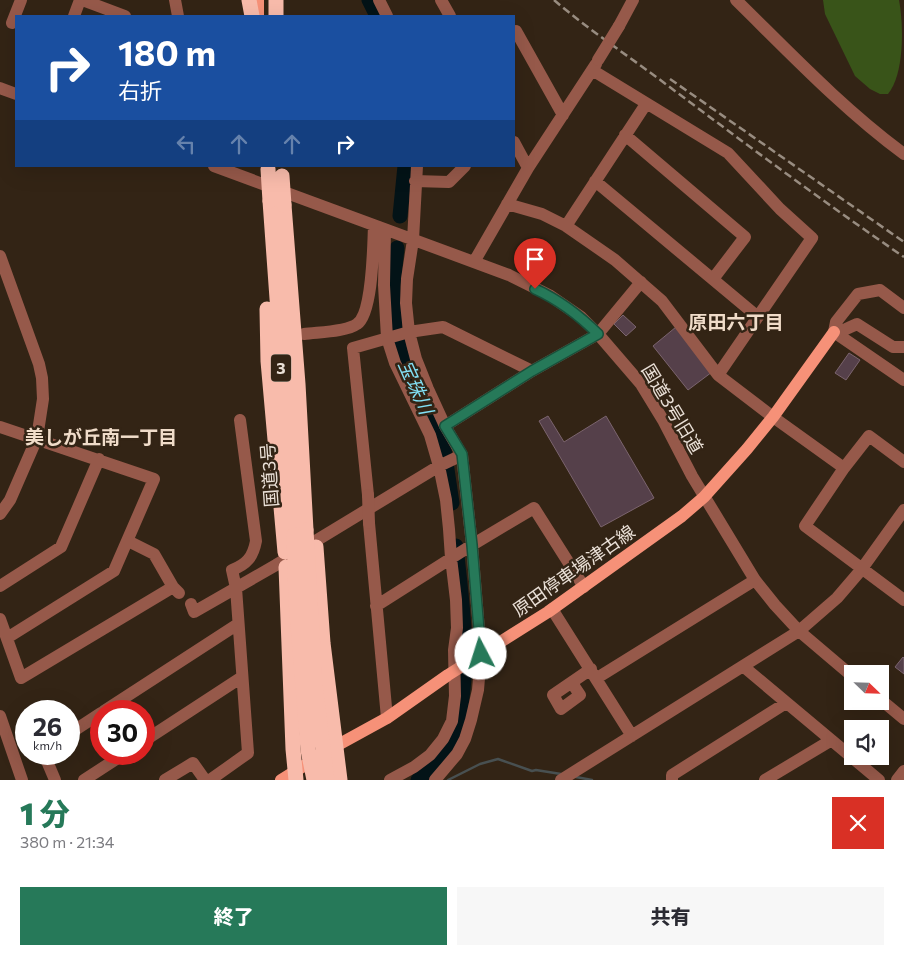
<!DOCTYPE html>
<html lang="ja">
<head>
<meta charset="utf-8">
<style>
	body { margin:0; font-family:Commissioner,"Noto Sans JP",sans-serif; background:#f7f7f7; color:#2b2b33; height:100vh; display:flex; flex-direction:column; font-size:19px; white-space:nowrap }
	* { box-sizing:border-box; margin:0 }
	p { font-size:16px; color:#7c7c81 }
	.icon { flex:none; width:28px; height:28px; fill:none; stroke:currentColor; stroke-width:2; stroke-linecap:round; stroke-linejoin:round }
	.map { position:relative; height:780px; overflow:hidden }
	.sheet { display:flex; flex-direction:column; background:#fff; flex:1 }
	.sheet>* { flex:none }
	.banner { position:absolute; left:15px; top:15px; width:500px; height:152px; border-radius:0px; box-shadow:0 5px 20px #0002; background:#1a4fa0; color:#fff; overflow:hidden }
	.needle { width:32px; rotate:113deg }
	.buttons { position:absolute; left:844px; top:665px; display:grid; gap:10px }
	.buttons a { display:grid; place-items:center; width:45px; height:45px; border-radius:0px; background:#fff; box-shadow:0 5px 20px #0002; font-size:25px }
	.speed { position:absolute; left:15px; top:700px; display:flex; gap:10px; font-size:25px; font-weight:700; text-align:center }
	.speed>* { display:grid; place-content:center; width:65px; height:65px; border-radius:50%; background:#fff; box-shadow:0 5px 20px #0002; line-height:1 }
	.speed small { font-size:12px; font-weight:400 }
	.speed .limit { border:8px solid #d22; background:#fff; color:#111 }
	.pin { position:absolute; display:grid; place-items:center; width:42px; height:42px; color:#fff; margin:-51px -21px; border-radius:50% 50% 50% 0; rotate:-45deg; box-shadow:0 0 5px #0007 }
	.pin .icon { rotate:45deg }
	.me { position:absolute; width:55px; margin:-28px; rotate:355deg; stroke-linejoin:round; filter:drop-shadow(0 0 4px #0008) }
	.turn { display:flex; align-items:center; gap:18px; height:105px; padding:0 20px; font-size:22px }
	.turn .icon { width:65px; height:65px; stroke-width:2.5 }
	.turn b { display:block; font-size:35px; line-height:42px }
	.lanes { display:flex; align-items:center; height:48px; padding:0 20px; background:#0003; justify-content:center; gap:25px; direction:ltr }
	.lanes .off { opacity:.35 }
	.round { display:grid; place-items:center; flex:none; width:52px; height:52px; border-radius:0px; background:#f7f7f7 }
	.overview { display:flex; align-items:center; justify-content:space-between; height:85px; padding:0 20px }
	h1 { font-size:30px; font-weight:800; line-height:38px; color:#267959 }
	.action { display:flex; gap:10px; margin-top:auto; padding:10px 20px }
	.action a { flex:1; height:58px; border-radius:0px; background:#267959; color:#fff; font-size:20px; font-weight:800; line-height:58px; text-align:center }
	.action a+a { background:#f7f7f7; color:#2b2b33 }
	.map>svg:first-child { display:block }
	.green { fill:#395419 }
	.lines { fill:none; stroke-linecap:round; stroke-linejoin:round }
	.stream { stroke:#485051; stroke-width:2.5 }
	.river { stroke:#031317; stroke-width:15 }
	.building { fill:#55404a; stroke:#7b646e }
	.minor { stroke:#96594a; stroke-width:12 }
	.major { stroke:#f69178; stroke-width:12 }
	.highway { stroke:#f8bbab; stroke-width:15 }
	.rail { stroke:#988c80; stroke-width:2.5; stroke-dasharray:8 4; stroke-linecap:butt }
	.minor-bridge { stroke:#96594a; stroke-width:12 }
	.highway-bridge { stroke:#f8bbab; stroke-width:15 }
	.route-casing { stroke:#194f3a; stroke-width:12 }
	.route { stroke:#267959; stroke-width:9 }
	.labels { text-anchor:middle; stroke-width:5; stroke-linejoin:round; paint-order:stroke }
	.shield { fill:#332415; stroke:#b3a89d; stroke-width:1 }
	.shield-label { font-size:16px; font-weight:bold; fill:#eae0d7 }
	.street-label { font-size:18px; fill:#eae0d7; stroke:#332415 }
	.neighbourhood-label { font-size:19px; font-weight:bold; fill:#f0dcc9; stroke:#332415 }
	.water-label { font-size:19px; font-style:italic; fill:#82e0f5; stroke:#332415 }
</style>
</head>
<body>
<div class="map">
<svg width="904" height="780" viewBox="0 0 904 780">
	<rect width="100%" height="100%" fill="#332415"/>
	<!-- green -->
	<path class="green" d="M823 0H899C904 27 904 75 888 94H880L870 89 855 76 825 14Z"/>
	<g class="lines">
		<!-- stream -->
		<path class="stream" d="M576 777 592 780
			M448 780 480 764 498 759 532 771 536 770 561 774"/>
		<!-- river -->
		<path class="river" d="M369 0 377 16
			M400 216 405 166
			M397 248 393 286 395 329 400 351 431 425 444 449 452 503
			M418 780C433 765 446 751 455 732 460 721 460 709 462 698 469 647 461 596 456 546"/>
	</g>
	<!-- building -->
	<path class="building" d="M623 315 636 327 626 336 614 324Z
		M676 327 712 372 688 390 653 346Z
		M849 353 860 360 846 380 835 373Z
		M548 416 564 442 606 416 654 498 601 527 539 421Z
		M903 657 904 658V674L895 667Z"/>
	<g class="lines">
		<!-- minor -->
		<path class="minor" d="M82 0 125 16
			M175 0 178 16
			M379 0 387 16
			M441 0 450 16
			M736 0C790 53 843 109 904 154
			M74 16 80 0
			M12 23 21 0
			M619 26 633 0
			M514 32 516 31 563 115
			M592 70 728 153 780 209 812 238 718 375
			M0 88 16 94
			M625 135 745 237 713 279
			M514 142 528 168
			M214 166 509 275 549 295 581 317 598 334 641 384 663 420 692 476 755 580 775 605 799 631 852 676
			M417 166 413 240 407 279 406 303 409 332 416 359 428 389 445 426 462 455 472 545 481 654 478 690 471 720 465 739 457 754 435 780
			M415 181 449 182 465 166
			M595 181 758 317
			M507 204 542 214 566 226 615 260 662 301 718 375 773 417 844 468
			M566 226 646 104
			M385 230 384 285 387 338 395 363 430 435 439 466 446 500 449 529 451 558 456 600 457 628 454 650 455 696 452 721 443 739 430 755 414 767 390 780
			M0 256 39 364 42 378 43 399 37 438 10 500 0 514
			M474 262 528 168 596 64
			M834 332 836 322 858 294 880 290 904 308
			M834 332 904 380
			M834 332 846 329 857 324 893 347H904
			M304 334C318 332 346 332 357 324 373 313 373 246 374 226
			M445 426 532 371 598 334 641 282
			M0 427 154 479 114 571 7 638
			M904 462 869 436 844 468 805 526 904 600
			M368 495 353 348 409 332 443 327 532 371
			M369 523 387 718
			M128 541 154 554 173 587 179 593
			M0 586 61 547 99 459
			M191 604 194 612 276 565 439 466 462 455
			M376 606 472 545 534 508 584 587
			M552 609 632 736
			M0 619 21 678 173 587
			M744 667 879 780
			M597 678 755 580
			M572 683 580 695 561 709 553 695 591 669
			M880 699 904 719
			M104 711 238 624
			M0 716 22 780
			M69 734 101 713
			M144 741 242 677
			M44 754 55 780
			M84 780 124 754
			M165 780 193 763 205 780
			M210 780 248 753 236 588 232 570C247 564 253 557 256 541L240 420
			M561 780 799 631 837 598 861 570 904 510
			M672 780V775L786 703
			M765 780 830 741
			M897 780 904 771"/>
		<!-- major -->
		<path class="major" d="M258 0V16
			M281 780 336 746 387 718 448 675 548 612 682 516 704 497 747 449 773 417 834 332"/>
		<!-- highway -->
		<path class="highway" d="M249 0 252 16
			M276 16V0
			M270 201 294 535
			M284 205 298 384 306 530
			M267 309 268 361 285 552
			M316 547 323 643 340 780
			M286 567 293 749 296 780"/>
		<!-- rail -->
		<path class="rail" d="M554 0C589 30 627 55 663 82 743 142 822 201 904 257
			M670 79 904 242"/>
		<!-- minor-bridge -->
		<path class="minor-bridge" d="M598 60 619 26
			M368 495 369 523"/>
		<!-- highway-bridge -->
		<path class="highway-bridge" d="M268 169 270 201
			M282 176 284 205
			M306 530 315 684 327 780
			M294 535 296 601 308 750 314 780"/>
	</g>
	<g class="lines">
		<defs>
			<path id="route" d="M481 654 472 545 462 454 445 426 532 371 598 334C579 315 559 300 535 289"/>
		</defs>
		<!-- route casing -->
		<use href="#route" class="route-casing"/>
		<!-- route -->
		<use href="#route" class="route"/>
	</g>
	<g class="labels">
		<!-- shield labels -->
		<rect class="shield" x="271" y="354.5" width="20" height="27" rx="4"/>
		<g class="shield-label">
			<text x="281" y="374">3</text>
		</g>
		<!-- street labels -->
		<g class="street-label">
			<text transform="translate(672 409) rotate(59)" y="6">国道3号旧道</text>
			<text transform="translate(270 475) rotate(-94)" y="6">国道3号</text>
			<text transform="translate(574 571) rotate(-35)" y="6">原田停車場津古線</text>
		</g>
		<!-- neighbourhood labels -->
		<g class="neighbourhood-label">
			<text x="736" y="329">原田六丁目</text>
			<text x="101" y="444">美しが丘南一丁目</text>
		</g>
		<!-- water labels -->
		<g class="water-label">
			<text transform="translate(416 387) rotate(66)" y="7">宝珠川</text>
		</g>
	</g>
</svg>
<div class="buttons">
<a><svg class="needle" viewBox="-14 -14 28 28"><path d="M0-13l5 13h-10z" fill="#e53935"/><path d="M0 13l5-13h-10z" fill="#7c7c81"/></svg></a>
<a><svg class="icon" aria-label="sound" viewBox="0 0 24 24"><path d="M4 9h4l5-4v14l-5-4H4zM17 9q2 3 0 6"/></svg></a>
</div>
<div class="speed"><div>26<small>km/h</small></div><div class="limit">30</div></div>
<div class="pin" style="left:535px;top:289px;background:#d93025"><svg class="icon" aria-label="arrive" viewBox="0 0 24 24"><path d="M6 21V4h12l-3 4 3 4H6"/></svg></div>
<svg class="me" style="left:481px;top:654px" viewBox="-20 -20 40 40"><circle r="19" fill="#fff"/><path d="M0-13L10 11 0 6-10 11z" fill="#267959"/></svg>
<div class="banner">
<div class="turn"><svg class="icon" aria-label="right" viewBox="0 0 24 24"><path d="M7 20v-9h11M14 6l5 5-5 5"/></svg><div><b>180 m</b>右折</div></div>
<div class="lanes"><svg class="icon off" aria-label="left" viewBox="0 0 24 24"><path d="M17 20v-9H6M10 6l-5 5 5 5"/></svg><svg class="icon off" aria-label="ahead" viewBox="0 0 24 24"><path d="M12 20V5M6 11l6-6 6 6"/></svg><svg class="icon off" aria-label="ahead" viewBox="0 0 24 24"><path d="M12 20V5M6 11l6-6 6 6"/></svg><svg class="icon" aria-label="right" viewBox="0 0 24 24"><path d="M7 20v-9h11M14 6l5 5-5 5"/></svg></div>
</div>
</div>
<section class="sheet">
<div class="overview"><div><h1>1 分</h1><p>380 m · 21:34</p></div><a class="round" style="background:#d93025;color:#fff"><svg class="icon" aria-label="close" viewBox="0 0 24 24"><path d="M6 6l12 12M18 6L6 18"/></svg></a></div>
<div class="action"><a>終了</a><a>共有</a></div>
</section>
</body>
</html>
